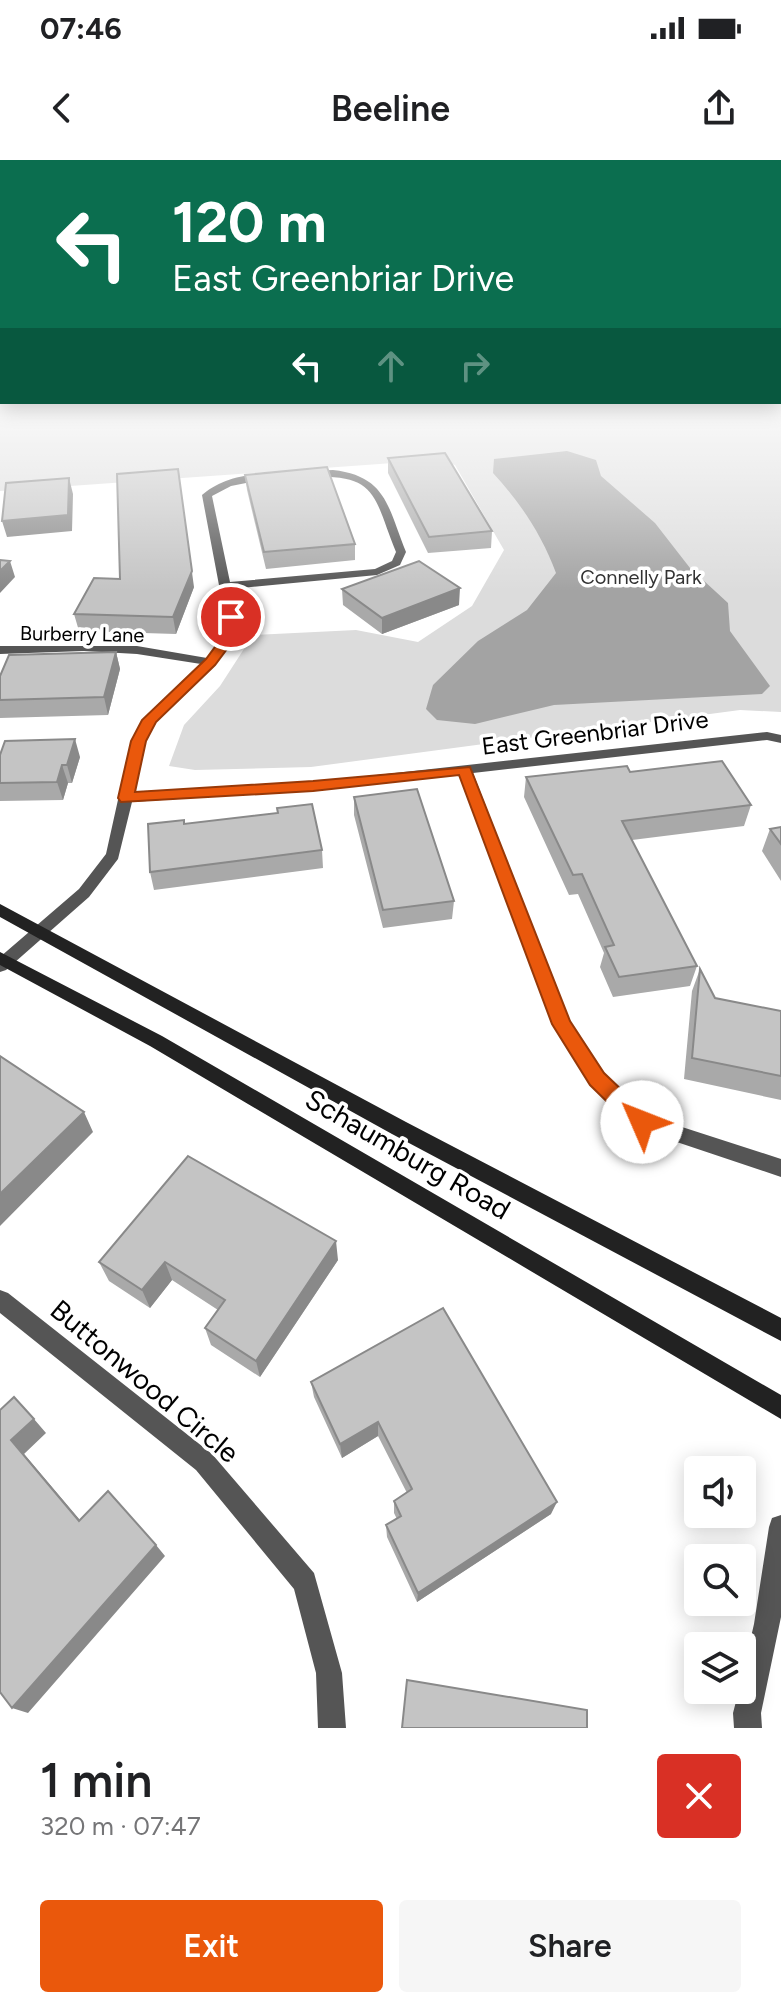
<!DOCTYPE html>
<html lang="en">
<head>
<meta charset="utf-8">
<style>
	body { margin:0; font-family:Figtree,sans-serif; background:#f6f6f6; color:#202124; height:100vh; display:flex; flex-direction:column; font-size:30px; white-space:nowrap }
	* { box-sizing:border-box; margin:0 }
	p { font-size:26px; color:#757577 }
	.icon { flex:none; width:44px; height:44px; fill:none; stroke:currentColor; stroke-width:2; stroke-linecap:round; stroke-linejoin:round }
	.map { position:relative; height:1568px; overflow:hidden }
	.sheet { display:flex; flex-direction:column; background:#fff; flex:1 }
	.sheet>* { flex:none }
	.hud { position:absolute; left:0px; top:0px; width:782px; height:244px; box-shadow:0 4px 20px #0003; background:#0b6e4f; color:#fff; overflow:hidden }
	.buttons { position:absolute; left:684px; top:1296px; display:grid; gap:16px }
	.buttons a { display:grid; place-items:center; width:72px; height:72px; border-radius:8px; background:#fff; box-shadow:0 4px 20px #0003; font-size:40px }
	.pin { position:absolute; display:grid; place-items:center; width:68px; height:68px; color:#fff; margin:-34px; border:4px solid #fff; border-radius:50%; box-shadow:0 2px 8px #0007 }
	.me { position:absolute; width:88px; margin:-44px; rotate:314deg; stroke-linejoin:round; filter:drop-shadow(0 0 6px #0008) }
	.turn { display:flex; align-items:center; gap:28px; height:168px; padding:0 40px; font-size:36px }
	.turn .icon { width:104px; height:104px; stroke-width:2.5 }
	.turn b { display:block; font-size:56px; line-height:68px }
	.lanes { display:flex; align-items:center; height:76px; padding:0 40px; background:#0003; justify-content:center; gap:40px; direction:ltr }
	.lanes .off { opacity:.35 }
	.round { display:grid; place-items:center; flex:none; width:84px; height:84px; border-radius:8px; background:#f6f6f6 }
	.overview { display:flex; align-items:center; justify-content:space-between; height:136px; padding:0 40px }
	h1 { font-size:48px; font-weight:600; line-height:60px }
	.primary-button { display:flex; gap:16px; margin-top:auto; padding:16px 40px }
	.primary-button a { flex:1; height:92px; border-radius:8px; background:#ea580c; color:#fff; font-size:32px; font-weight:600; line-height:92px; text-align:center }
	.primary-button a+a { background:#f6f6f6; color:#202124 }
	.status { display:flex; justify-content:space-between; align-items:center; height:56px; padding:0 40px; background:#fff; direction:ltr }
	.status svg { height:22px; fill:currentColor }
	header { display:flex; justify-content:space-between; align-items:center; height:104px; padding:0 40px; background:#fff; font-size:36px; font-weight:600 }
	.map>svg:first-child { display:block }
	.green { fill:#dcdcdc }
	.water { fill:#a3a3a3 }
	.lines { fill:none; stroke-linecap:round; stroke-linejoin:round }
	.street { fill:#555; fill-rule:evenodd }
	.secondary { fill:#222; fill-rule:evenodd }
	.wall { fill:#a9a9a9 }
	.shaded-wall { fill:#898989 }
	.building { fill:#c4c4c4; stroke:#898989; stroke-width:2 }
	.route { fill:#ea580c; stroke:#983908; stroke-width:2 }
	.labels { text-anchor:middle; stroke-width:7; stroke-linejoin:round; paint-order:stroke }
	.far-park-label { font-size:20px; fill:#333; stroke:#fff }
	.far-street-label { font-size:20px; fill:#000; stroke:#fff }
	.street-label { font-size:24px; fill:#000; stroke:#fff }
	.near-street-label { font-size:28px; fill:#000; stroke:#fff }
</style>
</head>
<body>
<div class="status"><b>07:46</b><svg viewBox="0 0 49 12"><path d="M0 12V9h3v3zM5 12V6h3v6zM10 12V3h3v9zM15 12V0h3v12zM26 1h20v11H26zM47 4h2v5h-2z"/></svg></div>
<header><svg class="icon" aria-label="back" viewBox="0 0 24 24"><path d="M15 5l-7 7 7 7"/></svg>Beeline<svg class="icon" aria-label="share" viewBox="0 0 24 24"><path d="M12 15V3M7 8l5-5 5 5M5 13v7h14v-7"/></svg></header>
<div class="map">
<svg width="781" height="1568" viewBox="0 0 781 1568">
	<rect width="100%" height="100%" fill="#fff"/>
	<!-- green -->
	<path class="green" d="M781 212V552L740 550 311 607 195 610 169 606 184 565 220 526 253 475 356 470 418 482 472 446 504 390 455 305 435 300 0 331V240L12 242H780Z"/>
	<!-- water -->
	<path class="water" d="M567 291 596 300 601 316 655 363 690 408 728 443 730 471 770 526 762 534 554 545 475 564 437 560 426 549 433 525 478 481 527 450 556 413C542 375 520 342 493 313L494 299Z"/>
	<g class="lines">
		<!-- street -->
		<path class="street" d="M333 310C387 316 388 348 406 392L400 405 377 415 231 429 237 457 236 477 214 505 155 562 145 581 133 633 313 622 767 572 781 575V583L767 580 473 613 569 861 603 914 648 956 781 999V1017L635 968 591 924 552 864 460 614 313 630 132 642 118 699 89 737 6 810 0 812V797L79 729 106 694 131 581 146 557 201 504 137 494 84 491 0 494V486H137L207 498 224 477 225 457 202 335C217 321 252 309 271 318L231 326 212 336 230 422 375 409 392 401 396 392C373 336 379 314 309 317L304 314 309 311Z
			M0 1130 8 1133 212 1294 314 1413 342 1513 346 1568H318L316 1513 294 1429 196 1310 0 1153Z
			M781 1355V1457L761 1553 762 1568H734L733 1553 739 1530H742V1516L754 1464 769 1367 772 1358Z"/>
		<!-- secondary -->
		<path class="secondary" d="M0 744 406 962 781 1158V1181L392 974 0 757Z
			M0 792 162 876 781 1235V1259L150 886 0 805Z"/>
	</g>
	<!-- wall -->
	<path class="wall" d="M388 298 492 371 491 388 428 393 388 313Z
		M245 315 355 384V400L266 409 247 330Z
		M194 427 176 474 79 471 74 454Z
		M342 429 459 445 382 474 343 445Z
		M116 492 120 509 108 555 0 558V516Z
		M0 595 80 597 72 623H68L63 640 0 641Z
		M630 612 751 645 744 666 632 680 697 806 690 826 613 837 600 807 604 793 578 734 569 735 524 637 526 617Z
		M354 637 454 741 452 759 383 768 354 655Z
		M185 664 322 690 323 708 154 730 150 712Z
		M781 667V721L762 691 770 669Z
		M700 809 715 838 781 851V940L684 919 692 831Z
		M338 1100 260 1217 211 1185 205 1168 218 1150 172 1120 150 1148 109 1121 99 1102Z
		M311 1222 551 1354 417 1442 387 1377 386 1365 397 1359 394 1353V1341L407 1333 378 1276 342 1298 314 1237Z"/>
	<!-- shaded-wall -->
	<path class="shaded-wall" d="M178 309 194 427 176 474 173 457Z
		M69 318 73 334 72 371 7 377 2 361Z
		M10 401 15 417 0 433V411Z
		M460 428 459 445 382 474V458Z
		M116 492 120 509 108 555 104 537Z
		M75 579 80 597 72 623 67 605Z
		M62 605 68 623 63 640 57 622Z
		M84 952 93 972 0 1066V1034Z
		M336 1081 338 1100 260 1217 256 1201Z
		M165 1102 172 1120 150 1148 142 1130Z
		M34 1259 46 1273 24 1294 91 1373 79 1361 11 1280Z
		M378 1262V1276L342 1298 340 1284Z
		M557 1342 551 1354 417 1442 418 1433Z
		M156 1385 165 1396 28 1553 12 1548Z"/>
	<!-- building -->
	<path class="building" d="M445 293 492 371 429 377 388 298Z
		M327 307 355 384 264 392 245 315Z
		M178 309 192 411 173 457 74 454 94 418 120 419 117 314Z
		M69 318 68 355 2 361 6 323Z
		M0 400 10 401 0 411Z
		M419 401 460 428 382 458 342 429Z
		M116 492 104 537 0 540V516L9 495Z
		M75 579 67 605H62L57 622 0 623V595L5 581Z
		M722 601 751 645 622 661 697 806 619 817 605 787 614 785 582 714 573 715 526 617 627 606 630 612Z
		M417 629 454 741 383 750 354 637Z
		M312 644 322 690 150 712 148 664 184 660V664L278 653 277 648Z
		M781 667V684L770 669Z
		M700 809 715 838 781 851V916L692 898Z
		M0 896 84 952 0 1034Z
		M188 996 336 1081 256 1201 205 1168 225 1140 165 1102 142 1130 99 1102Z
		M443 1148 557 1342 418 1433 386 1365 401 1356 394 1341 412 1329 378 1262 340 1284 311 1222Z
		M14 1237 34 1259 11 1280 79 1361 108 1331 156 1385 12 1548 0 1532V1250Z
		M407 1520 587 1550V1568H402Z"/>
	<!-- sky -->
	<linearGradient id="sky" x2="0" y2="1"><stop stop-color="#8cadcc"/><stop offset="0.49" stop-color="#fff"/><stop offset="1" stop-color="#fff" stop-opacity="0"/></linearGradient>
	<rect width="781" height="431" fill="url(#sky)"/>
	<!-- route -->
	<path class="route" d="M226 455 237 457 236 477 215 505 156 562 146 581 135 632 313 621 470 607 570 861 604 913 649 956 653 962 649 969 642 971 635 969 590 925 552 864 459 615 313 631 121 642 118 638 131 581 142 560 206 499 223 476Z"/>
	<g class="labels">
		<!-- far-park labels -->
		<g class="far-park-label">
			<text x="641" y="424">Connelly Park</text>
		</g>
		<!-- far-street labels -->
		<g class="far-street-label">
			<text transform="translate(82 474) rotate(1)" y="7">Burberry Lane</text>
		</g>
		<!-- street labels -->
		<g class="street-label">
			<text transform="translate(595 573) rotate(-7)" y="8">East Greenbriar Drive</text>
		</g>
		<!-- near-street labels -->
		<g class="near-street-label">
			<text transform="translate(408 994) rotate(30)" y="10">Schaumburg Road</text>
			<text transform="translate(145 1221) rotate(40)" y="10">Buttonwood Circle</text>
		</g>
	</g>
</svg>
<div class="buttons">
<a><svg class="icon" aria-label="sound" viewBox="0 0 24 24"><path d="M4 9h4l5-4v14l-5-4H4zM17 9q2 3 0 6"/></svg></a>
<a><svg class="icon" aria-label="search" viewBox="0 0 24 24"><circle cx="10" cy="10" r="6"/><path d="M15 15l6 6"/></svg></a>
<a><svg class="icon" aria-label="layers" viewBox="0 0 24 24"><path d="M12 4l9 5-9 5-9-5zM3 14l9 5 9-5"/></svg></a>
</div>
<div class="pin" style="left:231px;top:457px;background:#d93025"><svg class="icon" aria-label="arrive" viewBox="0 0 24 24"><path d="M6 21V4h12l-3 4 3 4H6"/></svg></div>
<svg class="me" style="left:642px;top:962px" viewBox="-20 -20 40 40"><circle r="19" fill="#fff"/><path d="M0-13L10 11 0 6-10 11z" fill="#ea580c"/></svg>
<div class="hud">
<div class="turn"><svg class="icon" aria-label="left" viewBox="0 0 24 24"><path d="M17 20v-9H6M10 6l-5 5 5 5"/></svg><div><b>120 m</b>East Greenbriar Drive</div></div>
<div class="lanes"><svg class="icon" aria-label="left" viewBox="0 0 24 24"><path d="M17 20v-9H6M10 6l-5 5 5 5"/></svg><svg class="icon off" aria-label="ahead" viewBox="0 0 24 24"><path d="M12 20V5M6 11l6-6 6 6"/></svg><svg class="icon off" aria-label="right" viewBox="0 0 24 24"><path d="M7 20v-9h11M14 6l5 5-5 5"/></svg></div>
</div>
</div>
<section class="sheet">
<div class="overview"><div><h1>1 min</h1><p>320 m · 07:47</p></div><a class="round" style="background:#d93025;color:#fff"><svg class="icon" aria-label="close" viewBox="0 0 24 24"><path d="M6 6l12 12M18 6L6 18"/></svg></a></div>
<div class="primary-button"><a>Exit</a><a>Share</a></div>
</section>
</body>
</html>
